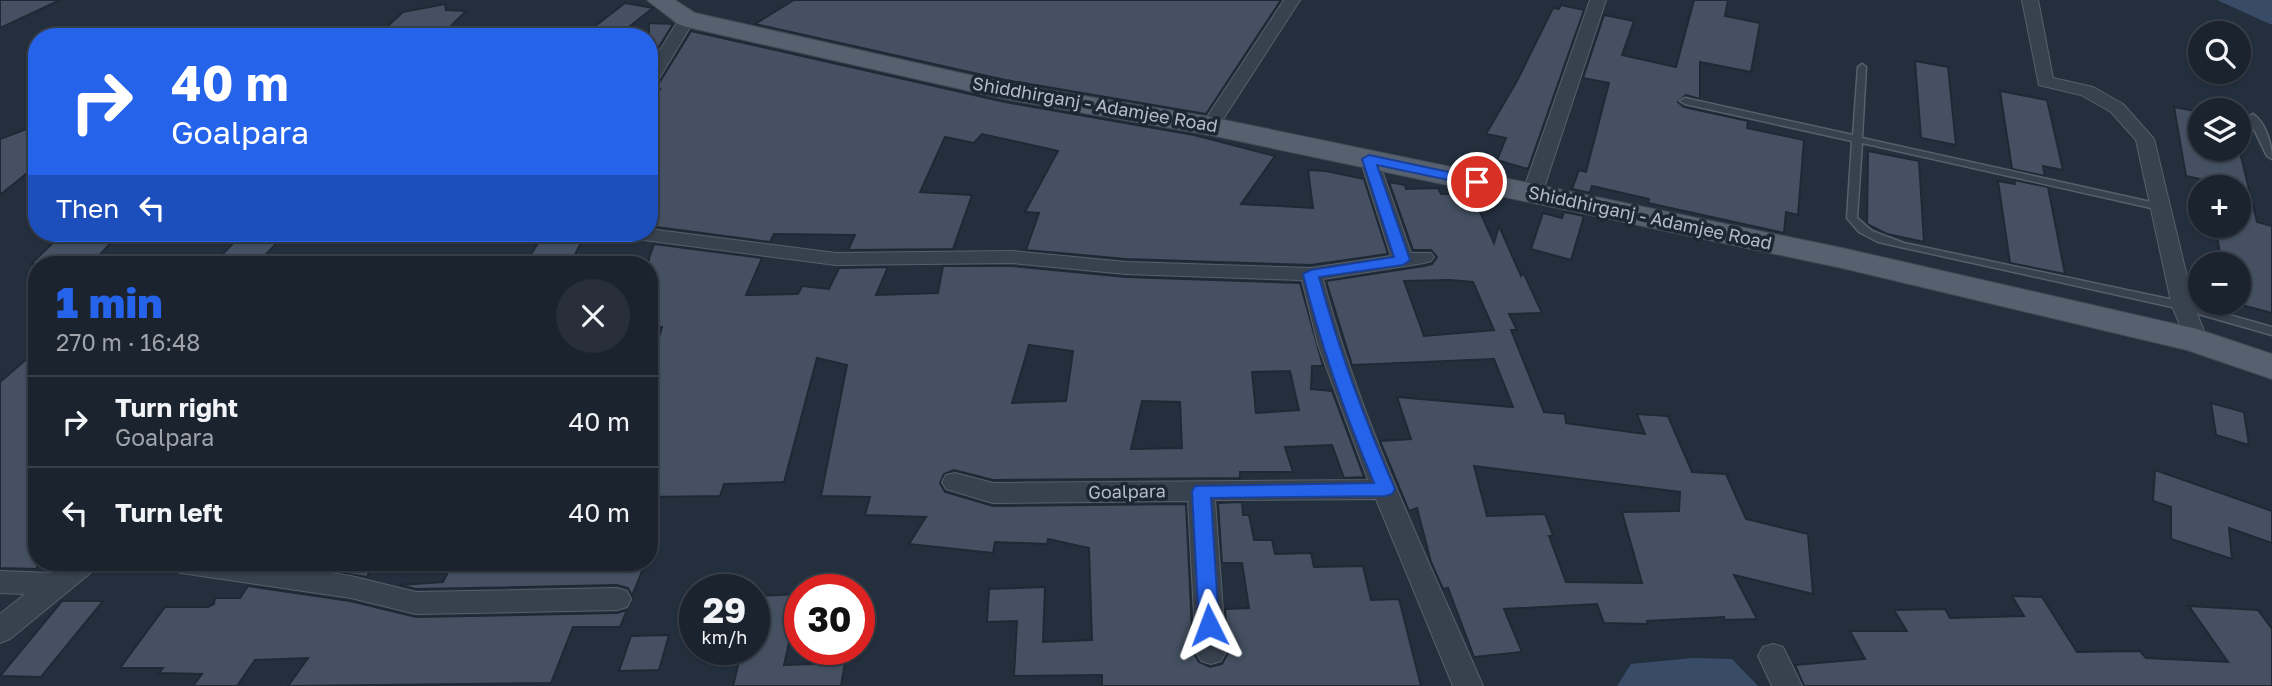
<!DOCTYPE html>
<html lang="en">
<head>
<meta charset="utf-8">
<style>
	body { margin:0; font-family:"Golos Text",sans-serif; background:#282f3a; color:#f1f3f6; height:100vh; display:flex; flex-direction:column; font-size:26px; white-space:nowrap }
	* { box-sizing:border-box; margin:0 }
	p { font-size:23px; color:#a0a4aa }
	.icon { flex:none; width:38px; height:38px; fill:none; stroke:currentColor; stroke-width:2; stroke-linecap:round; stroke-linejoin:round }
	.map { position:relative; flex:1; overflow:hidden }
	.sheet { position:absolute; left:28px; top:256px; width:630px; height:315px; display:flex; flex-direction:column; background:#1b232e; border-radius:28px; box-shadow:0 2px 5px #0004,0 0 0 2px #39404a }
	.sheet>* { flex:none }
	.top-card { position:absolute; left:28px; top:28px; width:630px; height:214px; border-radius:28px; box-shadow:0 2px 5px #0004,0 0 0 2px #39404a; background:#2563eb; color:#fff; overflow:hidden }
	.controls { position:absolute; left:2188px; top:21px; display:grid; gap:14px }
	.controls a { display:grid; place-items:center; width:63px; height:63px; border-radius:50%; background:#1b232e; box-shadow:0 2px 5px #0004,0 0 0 2px #39404a; font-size:35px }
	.speed { position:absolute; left:679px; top:574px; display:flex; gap:14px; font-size:35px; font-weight:700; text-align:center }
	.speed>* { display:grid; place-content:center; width:91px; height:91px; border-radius:50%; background:#1b232e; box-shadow:0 2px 5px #0004,0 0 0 2px #39404a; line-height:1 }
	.speed small { font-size:18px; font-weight:400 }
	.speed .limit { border:10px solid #d22; background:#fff; color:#111 }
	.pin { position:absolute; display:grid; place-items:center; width:60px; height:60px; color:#fff; margin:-30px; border:4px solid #fff; border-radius:50%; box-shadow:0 2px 7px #0007 }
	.me { position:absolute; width:77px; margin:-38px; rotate:357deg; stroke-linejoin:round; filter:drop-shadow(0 0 5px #0008) }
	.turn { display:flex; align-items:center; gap:24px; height:147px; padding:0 28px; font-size:32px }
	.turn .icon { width:91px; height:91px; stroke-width:2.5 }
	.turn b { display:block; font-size:49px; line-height:60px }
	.then { display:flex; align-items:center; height:66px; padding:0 28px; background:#0003; gap:14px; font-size:26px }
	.round { display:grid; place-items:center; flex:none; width:74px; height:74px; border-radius:37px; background:#282f3a }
	.headline { display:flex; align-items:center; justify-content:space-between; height:119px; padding:0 28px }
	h1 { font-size:42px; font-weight:800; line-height:52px; color:#2563eb }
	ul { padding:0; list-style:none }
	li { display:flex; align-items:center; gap:21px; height:91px; padding:0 28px; border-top:2px solid #39404a }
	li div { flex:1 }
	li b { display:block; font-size:26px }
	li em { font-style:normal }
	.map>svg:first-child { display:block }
	.water { fill:#394c67 }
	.building { fill:#455162; stroke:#1f2835; stroke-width:2; fill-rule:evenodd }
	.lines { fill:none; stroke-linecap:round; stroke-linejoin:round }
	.lane-casing { stroke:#565f6c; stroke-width:3 }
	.street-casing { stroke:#565f6c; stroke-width:2 }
	.primary-casing { stroke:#414a57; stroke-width:2 }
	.lane { fill:#38414e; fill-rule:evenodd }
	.street { fill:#38414e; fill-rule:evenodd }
	.primary { fill:#56606e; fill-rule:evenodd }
	.route { fill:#2563eb; stroke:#184099; stroke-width:2 }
	.labels { text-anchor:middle; stroke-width:7; stroke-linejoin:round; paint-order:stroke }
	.street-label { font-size:18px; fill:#b4bcc9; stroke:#1d2633 }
</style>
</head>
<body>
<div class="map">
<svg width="2272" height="686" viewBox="0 0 2272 686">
	<rect width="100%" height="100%" fill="#242f3e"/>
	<!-- water -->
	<path class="water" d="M2217 0H2272V24H2270Z
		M1693 658 1732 659 1758 686H1617L1631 664Z"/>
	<!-- building -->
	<path class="building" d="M0 0H60L0 28Z
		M794 0H1281L1206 114 1005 80 755 24Z
		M1694 0H1728L1725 16 1760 23 1751 72 1700 62V99L1686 95 1678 102 1684 107 1748 121 1747 128 1804 140 1798 215 1786 212 1784 233 1648 203 1649 199 1592 186 1590 193 1572 189 1579 170 1586 172 1609 83 1583 78 1604 15 1634 21 1622 55 1676 67Z
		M625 3 653 8 616 37H581Z
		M445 4 446 10 466 11 440 37H376L403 12Z
		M1561 5 1584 10 1528 169 1497 160 1506 138 1486 134 1517 81 1553 8 1559 9Z
		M649 23 673 24 649 63Z
		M691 31 1005 102 1194 135 1275 156 1241 204 1313 208 1308 170 1326 171 1364 179 1388 254 1311 265 1126 259 1026 250 1039 213 1025 212 1058 151 982 134 974 143 945 137 920 192 972 195 953 249 848 250 855 235 774 234 770 242 649 226V111L660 89H651L659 83Z
		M1915 61 1948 67 1956 145 1921 138Z
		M2000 91 2047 100 2063 170 2043 166 2045 176 2012 169Z
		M2174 107 2200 112V149H2238V144L2257 222 2272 226V313L2234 303H2238V264H2222L2215 226H2238V187L2186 176Z
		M37 125V165L0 195V139Z
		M1868 151 1919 161 1924 242 1887 234 1867 224Z
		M2014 180 2048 187 2065 274 2010 263 1998 181 2015 184Z
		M1389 182 1405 185 1406 189 1438 188 1441 194H1472L1494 243 1499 226 1521 276 1523 272 1542 313 1509 314 1517 330H1511L1544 412 1565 414 1566 423 1645 434 1637 414 1668 416 1692 472 1726 474 1746 519 1808 534 1813 594 1734 575 1757 619 1725 620 1724 617 1647 621 1648 624 1604 623 1597 604 1504 609 1522 652 1474 657 1448 588 1443 589 1431 562 1417 508 1409 511 1380 441 1411 439 1397 397 1513 407 1494 359 1352 365 1326 281 1424 266 1432 264 1437 257 1431 250H1413ZM1450 280 1473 282 1494 330 1424 336 1404 281ZM1474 466 1680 492 1679 511 1622 512 1642 583 1566 582 1549 536H1553L1545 514 1487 516Z
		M1564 212 1584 216 1571 260 1531 249 1543 213 1562 218Z
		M63 233H120L91 264H31Z
		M243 233H286L258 263H214Z
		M582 241 570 264H525L538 243Z
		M654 244 762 258 746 295 798 294 802 286 829 289 839 268 888 267 876 295 938 293 943 266H1012L1126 277 1300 283 1323 366H1312L1311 389 1332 391 1364 477 1344 478 1332 445 1285 447 1293 472H1240V478L993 480 954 470 944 474 940 483 945 492 993 506 1186 504 1193 652 1199 662 1210 667 1222 664 1228 653 1225 609 1249 608 1242 563H1222L1218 503 1242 502 1243 515H1249L1254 540H1272L1275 554 1311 553 1314 567 1363 566 1371 600 1399 599 1421 686H1102V675L1014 676 1017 621 987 622 989 589 1045 587 1043 642 1092 640 1089 548 1048 539 1047 544 995 542 993 553 909 544 926 517 865 515 870 497 821 496 847 365 817 358 784 482 724 484 720 496 649 497V371L662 327 649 328V258ZM1029 345 1073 351 1066 401 1012 403ZM1290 371 1299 410 1256 413 1252 372ZM1142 401 1180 402 1182 448 1131 449Z
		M37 350V569L0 568V382Z
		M2211 403 2244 412 2249 445 2216 435Z
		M2155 470 2272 511V543L2229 528 2232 559 2171 539V507L2153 501Z
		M491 562H629L626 570 643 569 632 596 628 588 617 585 416 589 399 585 443 582 451 566Z
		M278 563 320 566 374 563 367 577Z
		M248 586 350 601 416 617 617 613 627 610 620 627H573L551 683 288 686 308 658 255 660 237 686H193L202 674 159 673 163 668H120L165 607H208L214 604 215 598H240Z
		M800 594 784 665 845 663 841 686H733L742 649H754V596Z
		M2012 596 2042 597 2077 652 2140 651 2146 658 2228 662 2189 606 2258 610 2272 629V686H1804L1795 665 1865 659 1850 631H1907L1894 610 1945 609 1950 618 2024 616Z
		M62 601H103L41 677 0 676Z
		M669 635 659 670 619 671 631 636Z"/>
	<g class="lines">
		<defs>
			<path id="lane" d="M1862 64 1866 67 1862 138 2160 204 2165 207 2160 210 1862 143 1857 218 1872 231 1904 243 2183 302 2272 327V335L2181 309 1878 242 1859 232 1847 218 1852 141 1685 104 1680 101 1685 98 1853 135 1858 67Z
				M2253 114C2265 122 2272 144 2272 159L2267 156 2248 117Z"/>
			<path id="street" d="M1284 0H1300L1216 130H1204L1201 126Z
				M1590 0H1606L1542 194 1532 200 1525 198 1522 194Z
				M2022 0H2038L2053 78 2093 87 2123 104 2154 139 2194 306 2208 341 2205 346 2197 348 2189 346 2172 306 2136 140 2111 112 2081 95 2039 85Z
				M687 14 695 19 657 82 649 87V68L681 16Z
				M1369 153 1378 159 1411 253H1431L1434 257 1431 261 1424 263 1323 279C1360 420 1425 552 1483 686H1453L1376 499 1215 500 1226 652 1221 661 1211 664 1201 661 1196 652 1188 501 993 503 946 489 942 482 946 475 955 473 993 483 1368 480 1318 345 1302 280 1126 274 1012 263 836 265 636 239 629 237 626 233H649V229L836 253 1012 251 1126 262 1311 268 1391 256 1360 159Z
				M65 562H98L94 570 10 639 0 643V614L25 594 0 593V571L52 573Z
				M167 562H254L351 576 416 592 617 588 627 591 631 599 627 607 617 610 416 614 351 598 181 573 171 570Z
				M1773 644 1783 647 1802 686H1772L1758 656 1763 647Z"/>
			<path id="primary" d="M647 0H675L695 13 1005 83 1210 117 1842 248 2197 329 2272 354V379L2187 350 1842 268 1210 135 1005 99 687 27 678 24Z"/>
		</defs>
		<!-- lane casing -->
		<use href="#lane" class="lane-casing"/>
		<!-- street casing -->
		<use href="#street" class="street-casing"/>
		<!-- primary casing -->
		<use href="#primary" class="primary-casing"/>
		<!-- lane -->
		<use href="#lane" class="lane"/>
		<!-- street -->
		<use href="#street" class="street"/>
		<!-- primary -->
		<use href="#primary" class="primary"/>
	</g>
	<!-- route -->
	<path class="route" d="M1369 155 1477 178 1484 182 1477 186 1377 165 1410 260 1403 265 1319 277C1339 351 1364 419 1395 489L1392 494 1385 496 1211 498 1219 625 1216 631 1209 633 1202 631 1199 625 1192 491 1195 486 1374 483C1345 414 1321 346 1303 274L1311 270 1394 257 1362 159Z"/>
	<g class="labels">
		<!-- street labels -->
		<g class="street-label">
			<text transform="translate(1095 105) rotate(10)" y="6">Shiddhirganj - Adamjee Road</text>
			<text transform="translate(1650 218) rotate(12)" y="6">Shiddhirganj - Adamjee Road</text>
			<text transform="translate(1127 492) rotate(-1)" y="6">Goalpara</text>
		</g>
	</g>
</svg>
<div class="controls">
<a><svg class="icon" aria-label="search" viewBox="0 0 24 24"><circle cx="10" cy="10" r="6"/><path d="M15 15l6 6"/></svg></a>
<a><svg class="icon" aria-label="layers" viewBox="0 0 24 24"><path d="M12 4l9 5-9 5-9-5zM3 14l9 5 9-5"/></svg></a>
<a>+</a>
<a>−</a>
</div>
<div class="speed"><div>29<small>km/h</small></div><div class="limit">30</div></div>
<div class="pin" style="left:1477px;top:182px;background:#d93025"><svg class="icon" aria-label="arrive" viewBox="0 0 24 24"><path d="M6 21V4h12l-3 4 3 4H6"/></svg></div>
<svg class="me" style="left:1209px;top:625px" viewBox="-20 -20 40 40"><path d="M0-17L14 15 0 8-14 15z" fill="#2563eb" stroke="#fff" stroke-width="4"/></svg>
<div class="top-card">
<div class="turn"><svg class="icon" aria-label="right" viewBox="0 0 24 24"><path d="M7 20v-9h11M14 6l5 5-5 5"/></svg><div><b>40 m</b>Goalpara</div></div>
<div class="then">Then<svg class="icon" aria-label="left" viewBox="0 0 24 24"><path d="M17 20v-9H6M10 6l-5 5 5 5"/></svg></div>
</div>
<section class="sheet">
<div class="headline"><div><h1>1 min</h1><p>270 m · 16:48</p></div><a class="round"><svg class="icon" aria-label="close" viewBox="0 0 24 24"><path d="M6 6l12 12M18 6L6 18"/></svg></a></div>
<ul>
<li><svg class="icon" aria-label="right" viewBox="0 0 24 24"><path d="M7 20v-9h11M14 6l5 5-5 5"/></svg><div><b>Turn right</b><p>Goalpara</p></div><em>40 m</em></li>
<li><svg class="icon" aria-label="left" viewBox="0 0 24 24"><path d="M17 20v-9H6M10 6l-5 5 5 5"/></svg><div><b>Turn left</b></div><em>40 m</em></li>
</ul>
</section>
</div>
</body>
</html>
